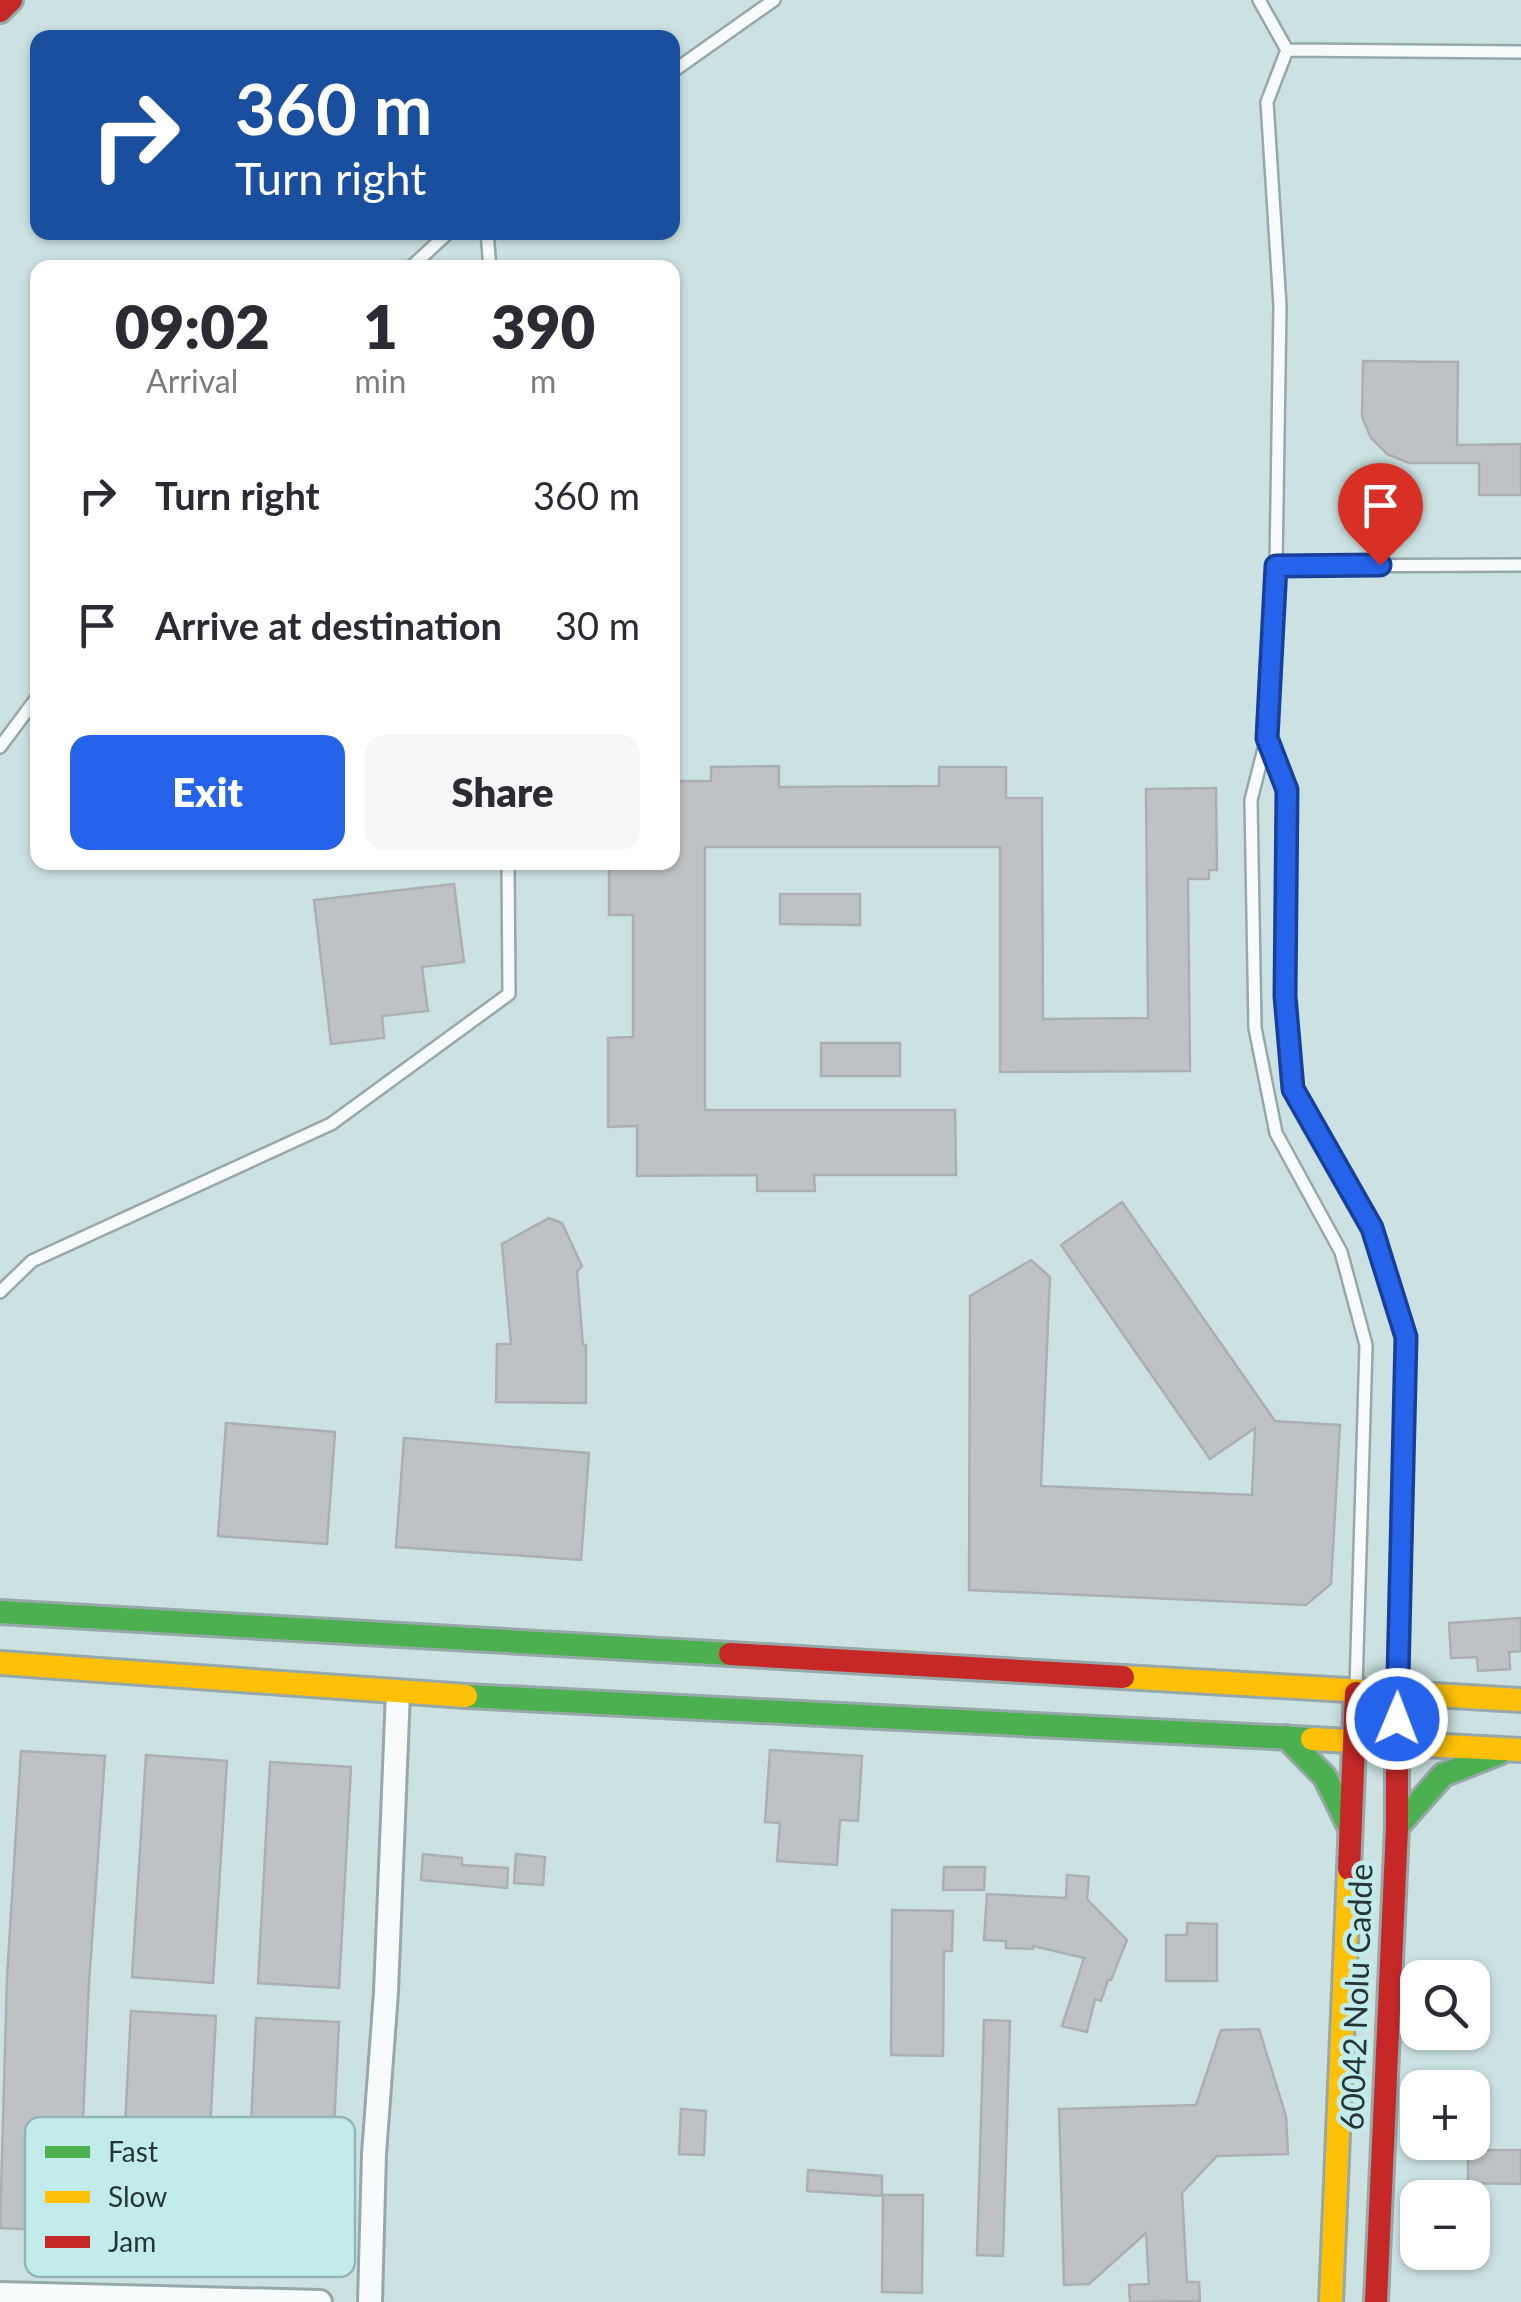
<!DOCTYPE html>
<html lang="en">
<head>
<meta charset="utf-8">
<style>
	body { margin:0; font-family:Lato,sans-serif; background:#f7f7f7; color:#2b2b33; height:100vh; display:flex; flex-direction:column; font-size:38px; white-space:nowrap }
	* { box-sizing:border-box; margin:0 }
	p { font-size:32px; color:#7c7c81 }
	.icon { flex:none; width:55px; height:55px; fill:none; stroke:currentColor; stroke-width:2; stroke-linecap:round; stroke-linejoin:round }
	.map { position:relative; flex:1; overflow:hidden }
	.details { position:absolute; left:30px; top:260px; width:650px; height:610px; display:flex; flex-direction:column; background:#fff; border-radius:20px; box-shadow:0 2px 8px #0004 }
	.details>* { flex:none }
	.top-card { position:absolute; left:30px; top:30px; width:650px; height:210px; border-radius:20px; box-shadow:0 2px 8px #0004; background:#1a4fa0; color:#fff; overflow:hidden }
	.buttons { position:absolute; left:1400px; top:1960px; display:grid; gap:20px }
	.buttons a { display:grid; place-items:center; width:90px; height:90px; border-radius:20px; background:#fff; box-shadow:0 2px 8px #0004; font-size:50px }
	.pin { position:absolute; display:grid; place-items:center; width:85px; height:85px; color:#fff; margin:-102px -42px; border-radius:50% 50% 50% 0; rotate:-45deg; box-shadow:0 0 10px #0007 }
	.pin .icon { rotate:45deg }
	.me { position:absolute; width:110px; margin:-55px; rotate:1deg; stroke-linejoin:round; filter:drop-shadow(0 0 8px #0008) }
	.turn { display:flex; align-items:center; gap:35px; height:210px; padding:0 40px; font-size:45px }
	.turn .icon { width:130px; height:130px; stroke-width:2.5 }
	.turn b { display:block; font-size:70px; line-height:85px }
	.eta { display:flex; justify-content:space-evenly; align-items:center; height:170px; text-align:center }
	.eta b { font-size:60px; font-weight:800; line-height:70px }
	.primary-button { display:flex; gap:20px; margin-top:auto; padding:20px 40px }
	.primary-button a { flex:1; height:115px; border-radius:20px; background:#2563eb; color:#fff; font-size:40px; font-weight:800; line-height:115px; text-align:center }
	.primary-button a+a { background:#f7f7f7; color:#2b2b33 }
	ul { padding:0; list-style:none }
	li { display:flex; align-items:center; gap:30px; height:130px; padding:0 40px }
	li div { flex:1 }
	li b { display:block; font-size:38px }
	li em { font-style:normal }
	.map>svg:first-child { display:block }
	.building { fill:#bfc2c4; stroke:#acafb2; stroke-width:2.5 }
	.lines { fill:none; stroke-linecap:round; stroke-linejoin:round }
	.lane-casing { stroke:#97a8a8; stroke-width:16 }
	.street-casing { stroke:#97a8a8; stroke-width:28 }
	.fast-casing { stroke:#97a8a8; stroke-width:28 }
	.slow-casing { stroke:#97a8a8; stroke-width:28 }
	.jam-casing { stroke:#97a8a8; stroke-width:28 }
	.lane { stroke:#f7fbfb; stroke-width:11 }
	.street { stroke:#f7fbfb; stroke-width:22 }
	.fast { stroke:#4caf50; stroke-width:22 }
	.slow { stroke:#ffc107; stroke-width:22 }
	.jam { stroke:#c62828; stroke-width:22 }
	.route-casing { stroke:#184099; stroke-width:25 }
	.route { stroke:#2563eb; stroke-width:18 }
	.labels { text-anchor:middle; stroke-width:9; stroke-linejoin:round; paint-order:stroke }
	.street-label { font-size:32px; fill:#263636; stroke:#c2eceb }
	.key { fill:#c2eceb; stroke:#93b5b5; stroke-width:2.5 }
	.key-label { font-size:28px; fill:#263636 }
</style>
</head>
<body>
<div class="map">
<svg width="1521" height="2302" viewBox="0 0 1521 2302">
	<rect width="100%" height="100%" fill="#cce2e2"/>
	<!-- building -->
	<path class="building" d="M1363 361 1458 362 1457 445 1521 444V495H1479V463H1409L1387 454 1371 438 1362 417Z
		M779 766V787L939 786V767H1006V798H1042L1043 1019 1148 1018 1146 789 1216 788 1217 870H1209V879H1188L1190 1071 1000 1072V847H705V1110H955L956 1175H814L815 1191H757V1175L637 1176V1126L608 1127V1038L633 1037V915H609V862H672V781H711V767Z
		M454 884 464 962 422 967 428 1011 382 1016 384 1038 331 1044 314 900Z
		M780 894H860V925L780 924Z
		M821 1043H900V1076H821Z
		M1122 1202 1275 1421 1340 1425 1331 1584 1306 1605 969 1590 970 1296 1031 1260 1050 1277 1041 1486 1252 1495 1255 1428 1210 1459 1061 1245Z
		M549 1218 562 1223 582 1266 577 1272 583 1345H586V1403L496 1402 497 1344H511L502 1244Z
		M226 1423 335 1432 327 1544 218 1536Z
		M404 1438 589 1453 581 1560 396 1547Z
		M1521 1618V1651L1509 1652 1510 1669 1478 1671 1477 1657 1451 1658 1449 1623Z
		M770 1750 862 1756 858 1821 840 1820 837 1865 777 1861 780 1823 765 1822Z
		M21 1751 105 1756 89 1983 78 2232 0 2228 7 1978Z
		M146 1755 227 1761 213 1983 132 1977Z
		M270 1762 351 1767 339 1988 258 1983Z
		M423 1854 462 1858V1865L508 1868 507 1888 421 1880Z
		M516 1854 545 1857 543 1885 514 1883Z
		M944 1867H985L984 1890H943Z
		M1067 1875 1089 1877 1087 1899 1127 1940 1111 1980H1108L1101 2001 1095 1999 1087 2032 1062 2026 1084 1958 1033 1946V1949L1006 1948V1941L984 1940 987 1894 1066 1898Z
		M892 1910 953 1911 952 1951H944L943 2056 891 2055Z
		M1187 1923 1217 1924V1981H1166V1935H1187Z
		M131 2011 216 2016 206 2207 121 2202Z
		M256 2018 339 2022 330 2215 247 2211Z
		M984 2020 1010 2021 1003 2256 977 2255Z
		M1259 2029 1286 2116 1288 2154 1217 2156 1182 2193 1187 2282H1199L1200 2301 1130 2302 1129 2285 1149 2284 1146 2233 1089 2284 1064 2285 1059 2109 1196 2105 1221 2030Z
		M681 2109 706 2111 704 2155 679 2154Z
		M1468 2150H1521V2184L1468 2183Z
		M808 2170 882 2176V2196L807 2191Z
		M883 2195H923L922 2293 882 2292Z"/>
	<g class="lines">
		<defs>
			<path id="lane" d="M1259 0 1287 50
				M672 72 774 0
				M487 232 490 268
				M410 268 449 232
				M1276 566 1280 306 1267 102 1287 50 1521 52
				M1267 737 1287 789 1285 997 1293 1089 1371 1229 1406 1337 1397 1688
				M0 747 38 696
				M0 1292 32 1261 331 1124 509 994 508 862
				M1356 1688 1366 1345 1341 1252 1276 1133 1255 1028 1251 800 1267 737 1276 566 1521 565"/>
			<path id="street" d="M0 2294 320 2302
				M370 2302 374 2154 386 1992 398 1692"/>
			<path id="fast" d="M0 1612 730 1654
				M466 1696 1312 1739
				M1286 1737 1325 1777 1349 1826
				M1397 1827 1443 1775 1499 1753"/>
			<path id="slow" d="M0 1663 466 1696
				M1123 1677 1521 1700
				M1312 1739 1521 1750
				M1331 2302 1349 1869"/>
			<path id="jam" d="M0 11 11 0
				M730 1654 1123 1677
				M1349 1869 1356 1693
				M1376 2302 1397 1827V1722"/>
		</defs>
		<!-- lane casing -->
		<use href="#lane" class="lane-casing"/>
		<!-- street casing -->
		<use href="#street" class="street-casing"/>
		<!-- fast casing -->
		<use href="#fast" class="fast-casing"/>
		<!-- slow casing -->
		<use href="#slow" class="slow-casing"/>
		<!-- jam casing -->
		<use href="#jam" class="jam-casing"/>
		<!-- lane -->
		<use href="#lane" class="lane"/>
		<!-- street -->
		<use href="#street" class="street"/>
		<!-- fast -->
		<use href="#fast" class="fast"/>
		<!-- slow -->
		<use href="#slow" class="slow"/>
		<!-- jam -->
		<use href="#jam" class="jam"/>
	</g>
	<g class="lines">
		<defs>
			<path id="route" d="M1380 565 1276 566 1267 738 1287 790 1285 996 1293 1089 1372 1228 1406 1337 1397 1719"/>
		</defs>
		<!-- route casing -->
		<use href="#route" class="route-casing"/>
		<!-- route -->
		<use href="#route" class="route"/>
	</g>
	<g class="labels">
		<!-- street labels -->
		<g class="street-label">
			<text transform="translate(1357 1997) rotate(-88)" y="11">60042 Nolu Cadde</text>
		</g>
	</g>
	<!-- legend -->
	<rect x="25" y="2117" width="330" height="160" rx="15" class="key"/>
	<rect x="45" y="2146" width="45" height="12" fill="#4caf50"/>
	<rect x="45" y="2191" width="45" height="12" fill="#ffc107"/>
	<rect x="45" y="2236" width="45" height="12" fill="#c62828"/>
	<g class="key-label">
		<text x="108" y="2162">Fast</text>
		<text x="108" y="2207">Slow</text>
		<text x="108" y="2252">Jam</text>
	</g>
</svg>
<div class="buttons">
<a><svg class="icon" aria-label="search" viewBox="0 0 24 24"><circle cx="10" cy="10" r="6"/><path d="M15 15l6 6"/></svg></a>
<a>+</a>
<a>−</a>
</div>
<div class="pin" style="left:1380px;top:565px;background:#d93025"><svg class="icon" aria-label="arrive" viewBox="0 0 24 24"><path d="M6 21V4h12l-3 4 3 4H6"/></svg></div>
<svg class="me" style="left:1397px;top:1719px" viewBox="-20 -20 40 40"><circle r="17" fill="#2563eb" stroke="#fff" stroke-width="3"/><path d="M0-11L8 9 0 5-8 9z" fill="#fff"/></svg>
<div class="top-card">
<div class="turn"><svg class="icon" aria-label="right" viewBox="0 0 24 24"><path d="M7 20v-9h11M14 6l5 5-5 5"/></svg><div><b>360 m</b>Turn right</div></div>
</div>
<section class="details">
<div class="eta">
<div><b>09:02</b><p>Arrival</p></div>
<div><b>1</b><p>min</p></div>
<div><b>390</b><p>m</p></div>
</div>
<ul>
<li><svg class="icon" aria-label="right" viewBox="0 0 24 24"><path d="M7 20v-9h11M14 6l5 5-5 5"/></svg><div><b>Turn right</b></div><em>360 m</em></li>
<li><svg class="icon" aria-label="arrive" viewBox="0 0 24 24"><path d="M6 21V4h12l-3 4 3 4H6"/></svg><div><b>Arrive at destination</b></div><em>30 m</em></li>
</ul>
<div class="primary-button"><a>Exit</a><a>Share</a></div>
</section>
</div>
</body>
</html>
